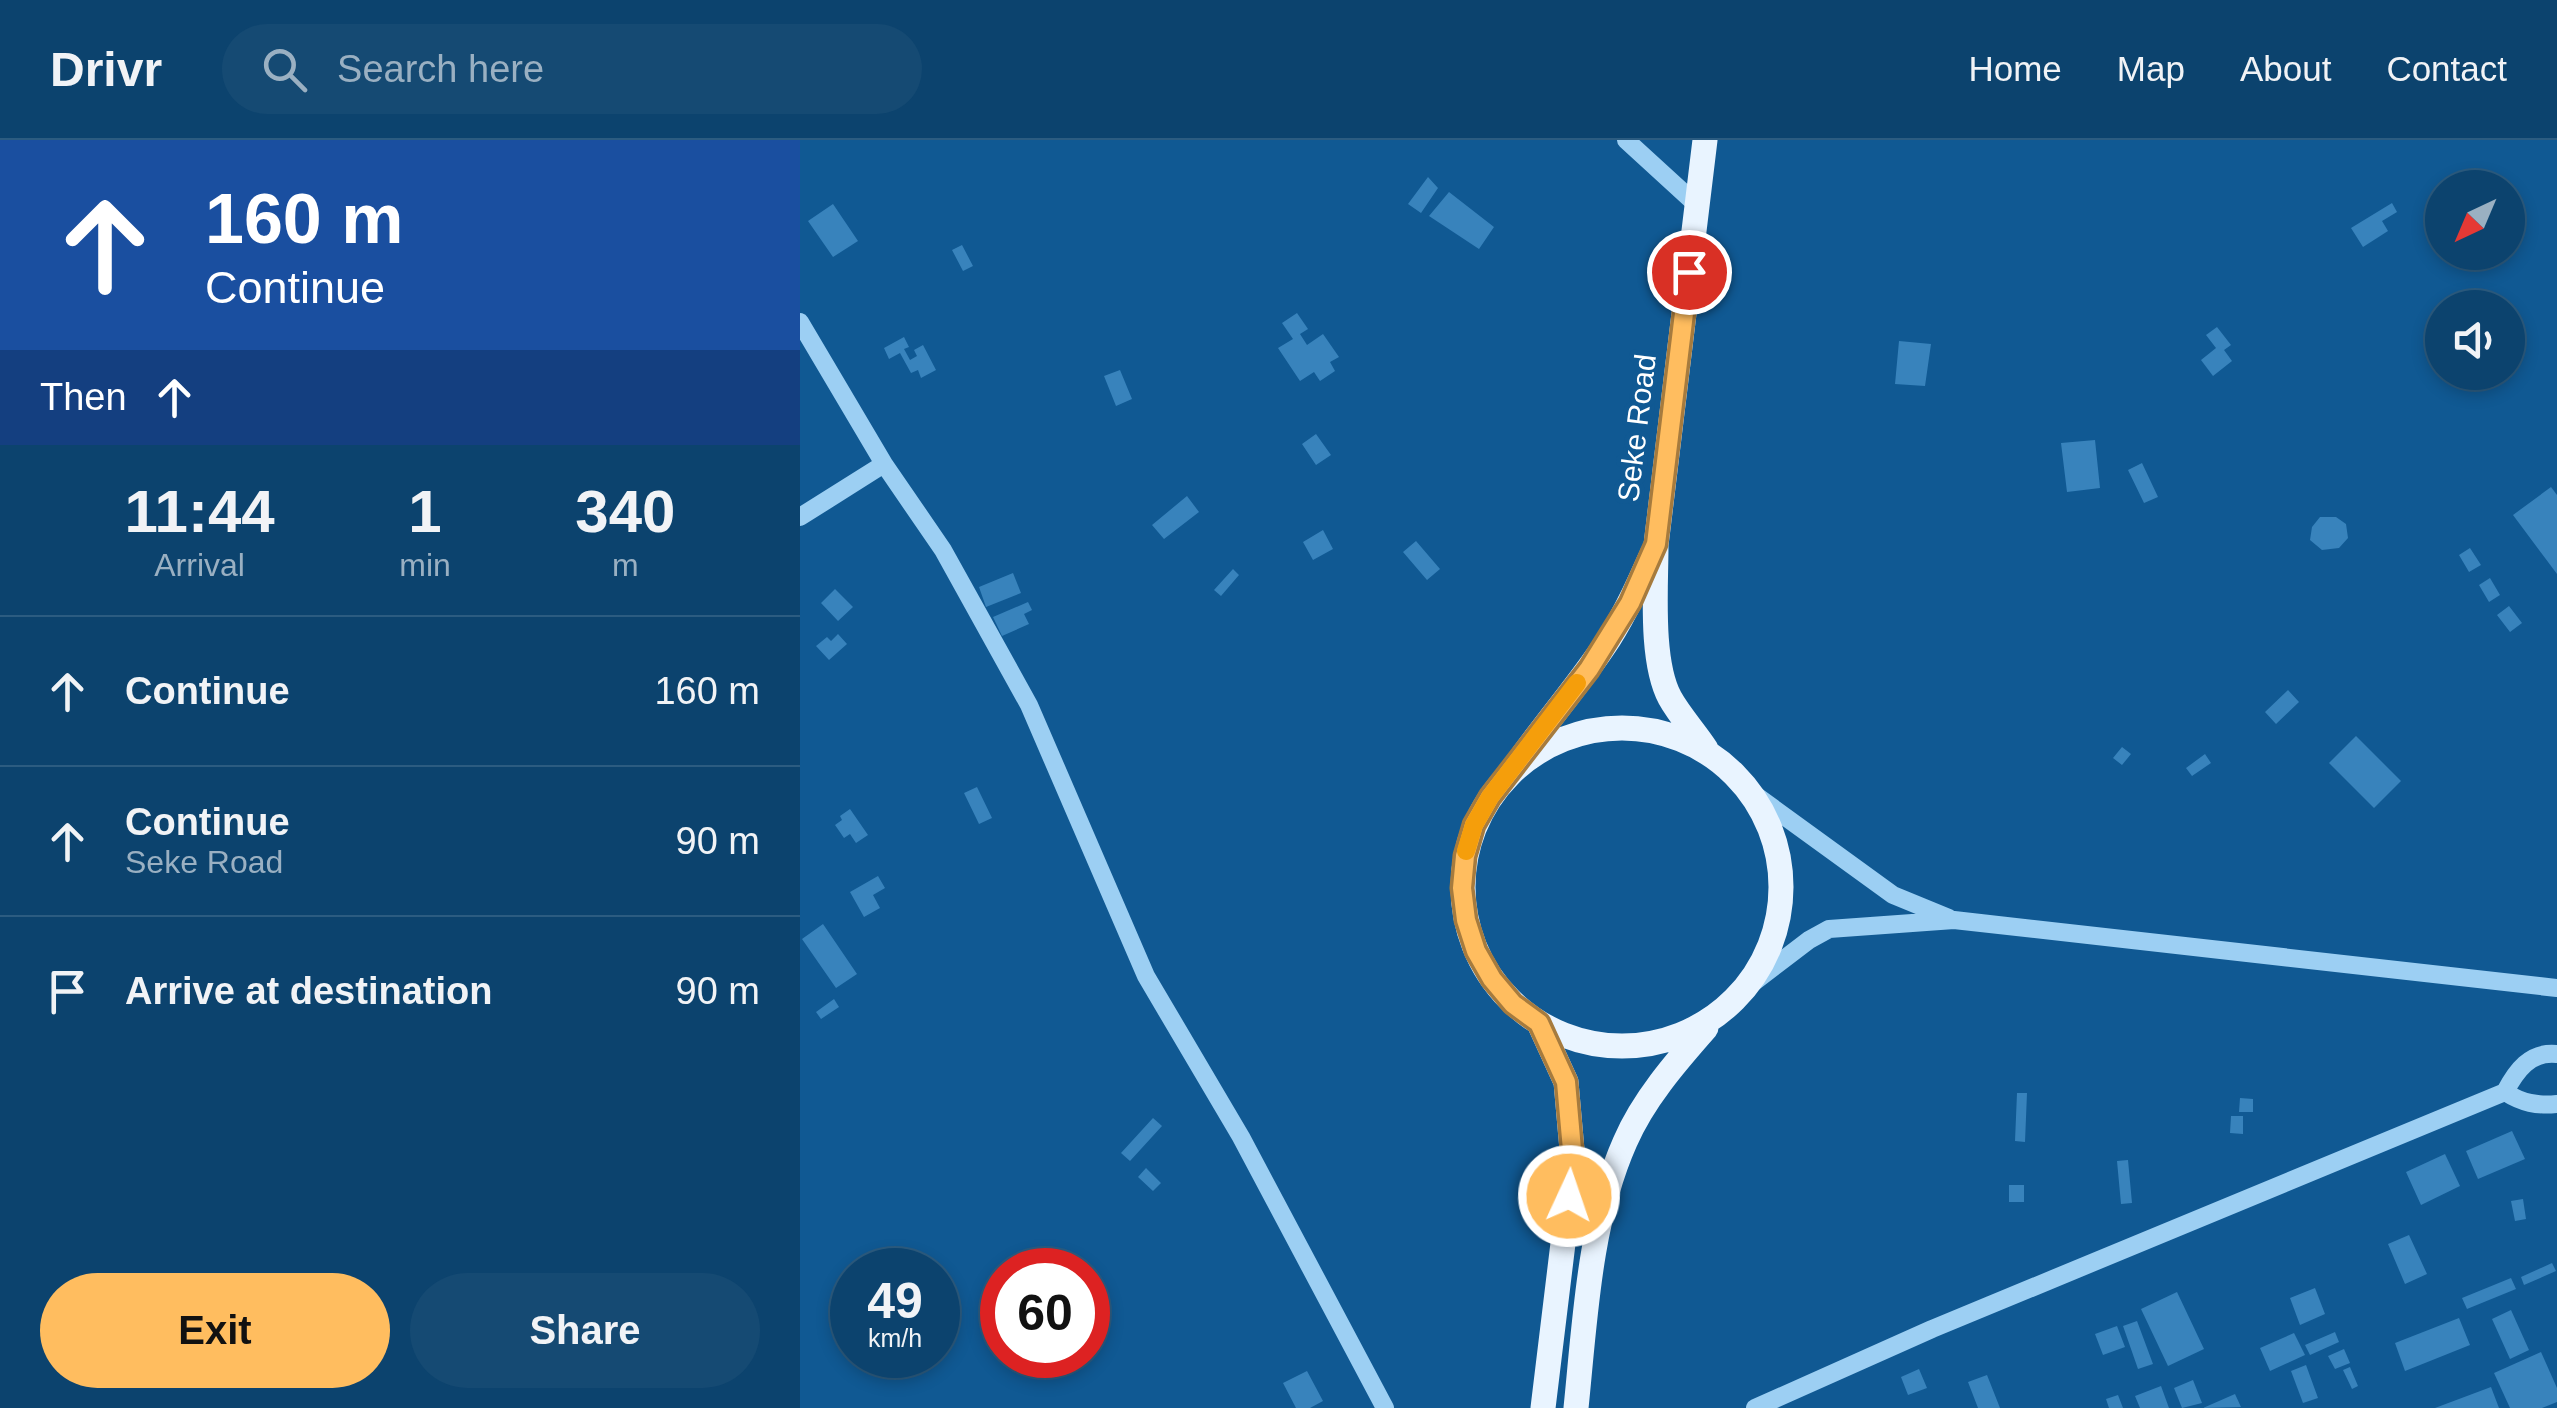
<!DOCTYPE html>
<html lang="en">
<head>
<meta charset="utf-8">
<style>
	body { margin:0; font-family:Helvetica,sans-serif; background:#154a73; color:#f1f3f6; height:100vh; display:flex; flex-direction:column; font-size:38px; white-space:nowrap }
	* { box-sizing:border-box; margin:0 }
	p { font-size:32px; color:#9ab0c2 }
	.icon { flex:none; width:55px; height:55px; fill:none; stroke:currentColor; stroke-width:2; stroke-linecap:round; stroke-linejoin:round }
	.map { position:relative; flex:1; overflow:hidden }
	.side { display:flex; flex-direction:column; background:#0c436e; width:800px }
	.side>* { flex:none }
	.banner { background:#1a4fa0; color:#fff; overflow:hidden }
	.needle { width:65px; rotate:224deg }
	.fabs { position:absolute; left:1625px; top:30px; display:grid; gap:20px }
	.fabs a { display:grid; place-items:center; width:100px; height:100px; border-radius:50%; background:#0c436e; box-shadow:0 5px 15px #0003,0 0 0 2px #2c5c81; font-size:50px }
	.speed { position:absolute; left:30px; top:1108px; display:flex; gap:20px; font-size:50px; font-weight:700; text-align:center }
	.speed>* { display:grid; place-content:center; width:130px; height:130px; border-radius:50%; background:#0c436e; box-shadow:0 5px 15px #0003,0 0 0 2px #2c5c81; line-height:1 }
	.speed small { font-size:25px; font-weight:400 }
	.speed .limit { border:15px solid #d22; background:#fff; color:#111 }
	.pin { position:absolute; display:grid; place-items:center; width:85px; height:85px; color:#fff; margin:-42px; border:5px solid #fff; border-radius:50%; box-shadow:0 2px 10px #0007 }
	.me { position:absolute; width:110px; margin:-55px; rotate:3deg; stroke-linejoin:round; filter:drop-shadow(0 0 8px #0008) }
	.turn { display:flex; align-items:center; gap:35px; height:210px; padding:0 40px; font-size:45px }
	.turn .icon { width:130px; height:130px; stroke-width:2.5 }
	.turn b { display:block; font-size:70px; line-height:85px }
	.then { display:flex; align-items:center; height:95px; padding:0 40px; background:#0003; gap:20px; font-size:38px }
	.eta { display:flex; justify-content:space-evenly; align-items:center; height:170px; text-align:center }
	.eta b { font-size:60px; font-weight:800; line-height:70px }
	.button { display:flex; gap:20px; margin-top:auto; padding:20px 40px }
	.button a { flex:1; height:115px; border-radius:60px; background:#ffbd5f; color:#111; font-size:40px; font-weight:800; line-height:115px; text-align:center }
	.button a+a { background:#154a73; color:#f1f3f6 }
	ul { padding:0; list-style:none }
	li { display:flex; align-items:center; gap:30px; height:150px; padding:0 40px; border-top:2px solid #2c5c81 }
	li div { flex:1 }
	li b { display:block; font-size:38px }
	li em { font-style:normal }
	header { display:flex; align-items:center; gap:60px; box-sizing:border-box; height:140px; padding:0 50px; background:#0c436e; border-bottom:2px solid #2c5c81 }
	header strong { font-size:48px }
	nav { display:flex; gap:55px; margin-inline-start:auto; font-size:35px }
	.search { width:700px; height:90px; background:#154a73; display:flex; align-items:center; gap:25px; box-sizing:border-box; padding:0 35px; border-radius:55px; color:#9ab0c2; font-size:38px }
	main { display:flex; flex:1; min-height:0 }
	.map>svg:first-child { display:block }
	.building { fill:#3883bc }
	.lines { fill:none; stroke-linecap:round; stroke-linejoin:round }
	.minor { stroke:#9ccff3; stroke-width:18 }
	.major { stroke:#e9f4ff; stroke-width:25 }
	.route-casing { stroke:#a67b3e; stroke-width:25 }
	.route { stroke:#ffbd5f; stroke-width:18 }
	.slow { stroke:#f59e0b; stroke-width:18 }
	.labels { text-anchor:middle; stroke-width:10; stroke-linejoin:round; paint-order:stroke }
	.street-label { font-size:30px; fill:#fff; stroke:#105993 }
</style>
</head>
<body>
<header>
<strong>Drivr</strong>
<div class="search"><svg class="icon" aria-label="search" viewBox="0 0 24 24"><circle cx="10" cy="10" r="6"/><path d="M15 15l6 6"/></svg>Search here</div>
<nav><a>Home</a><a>Map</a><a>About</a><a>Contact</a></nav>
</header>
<main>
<section class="side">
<div class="banner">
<div class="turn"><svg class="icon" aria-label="ahead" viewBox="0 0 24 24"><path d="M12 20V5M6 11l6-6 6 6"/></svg><div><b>160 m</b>Continue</div></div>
<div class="then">Then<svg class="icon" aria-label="ahead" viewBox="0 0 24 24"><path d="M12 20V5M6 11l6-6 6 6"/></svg></div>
</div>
<div class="eta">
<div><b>11:44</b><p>Arrival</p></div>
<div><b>1</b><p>min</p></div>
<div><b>340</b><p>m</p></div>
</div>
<ul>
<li><svg class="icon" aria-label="ahead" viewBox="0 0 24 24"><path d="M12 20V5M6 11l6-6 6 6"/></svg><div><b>Continue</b></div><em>160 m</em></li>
<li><svg class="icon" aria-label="ahead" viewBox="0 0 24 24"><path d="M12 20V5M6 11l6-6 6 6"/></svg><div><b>Continue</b><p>Seke Road</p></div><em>90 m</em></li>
<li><svg class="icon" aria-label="arrive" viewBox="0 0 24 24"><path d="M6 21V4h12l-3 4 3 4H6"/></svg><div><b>Arrive at destination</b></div><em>90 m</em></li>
</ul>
<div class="button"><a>Exit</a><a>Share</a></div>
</section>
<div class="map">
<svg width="1757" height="1268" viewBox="0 0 1757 1268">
	<rect width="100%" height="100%" fill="#105993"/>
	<!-- building -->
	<path class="building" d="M628 37 638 48 621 73 608 64Z
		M649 52 694 87 679 109 629 76Z
		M1592 63 1597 72 1582 81 1588 91 1563 107 1551 88Z
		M33 64 58 101 33 117 8 81Z
		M162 105 173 126 163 131 152 110Z
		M497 173 508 189 500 194 507 205 523 194 539 217 530 222 535 231 520 241 514 232 500 241 478 208 493 199 482 183Z
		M1417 187 1431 205 1424 210 1432 221 1413 236 1401 220 1416 208 1406 195Z
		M104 197 109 207 104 209 110 220 117 216 114 210 123 205 136 230 121 238 118 230 111 233 100 213 89 219 84 208Z
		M1099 201 1131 204 1125 246 1095 244Z
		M320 230 332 259 316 266 304 236Z
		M516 294 531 315 516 325 502 304Z
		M1295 300 1300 348 1267 352 1261 303Z
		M1342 323 1358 357 1344 363 1328 330Z
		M1751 347 1757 355V434L1713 375Z
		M387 356 399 372 364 399 352 385Z
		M1520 377H1536L1546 384 1548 398 1539 408 1522 410 1510 400 1512 387Z
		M523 390 533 409 513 420 503 402Z
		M616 401 640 429 627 440 603 412Z
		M1670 408 1681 425 1669 432 1659 415Z
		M433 429 439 435 421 456 414 450Z
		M213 433 221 453 186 467 179 447Z
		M1690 438 1700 455 1689 462 1679 445Z
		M35 449 53 467 38 481 21 463Z
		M228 462 232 470 224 474 229 484 202 496 193 477Z
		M1709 466 1722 483 1710 492 1697 475Z
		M38 494 47 504 29 520 16 506 27 497 31 501Z
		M1488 550 1499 562 1476 584 1465 572Z
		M1556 596 1601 641 1574 668 1529 623Z
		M1322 607 1331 614 1322 625 1313 618Z
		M1405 614 1411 623 1392 636 1386 628Z
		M177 647 192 678 179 684 164 653Z
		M50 669 68 695 56 703 50 694 44 698 35 685 42 680 40 676Z
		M78 736 85 748 73 755 80 768 64 777 50 752Z
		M23 784 57 834 36 848 2 799Z
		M34 859 39 867 21 879 16 872Z
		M1217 953H1227L1225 1002 1215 1001Z
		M1440 958 1453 959V972H1439Z
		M1431 976H1443V994L1430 993Z
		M353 978 362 986 330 1021 321 1013Z
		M1712 991 1725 1019 1678 1039 1666 1011Z
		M1645 1014 1660 1046 1621 1065 1606 1032Z
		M1328 1020 1332 1063 1321 1064 1317 1021Z
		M346 1028 361 1043 353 1051 338 1037Z
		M1209 1045H1224V1062H1209Z
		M1723 1059 1726 1079 1715 1081 1711 1061Z
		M1609 1095 1627 1134 1605 1144 1588 1104Z
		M1752 1123 1756 1131 1724 1145 1721 1137Z
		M1711 1138 1716 1149 1667 1169 1662 1158Z
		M1515 1148 1525 1174 1500 1185 1490 1158Z
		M1377 1152 1404 1209 1368 1226 1341 1169Z
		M1711 1170 1729 1210 1710 1219 1692 1179Z
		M1659 1178 1670 1205 1605 1231 1595 1203Z
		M1337 1181 1353 1224 1338 1229 1323 1186Z
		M1317 1186 1325 1207 1303 1215 1295 1194Z
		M1535 1192 1539 1202 1510 1215 1505 1205Z
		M1494 1193 1505 1215 1470 1231 1460 1208Z
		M1544 1209 1550 1223 1535 1229 1528 1216Z
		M1741 1212 1757 1248V1262L1742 1268H1710L1694 1233Z
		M1506 1225 1518 1258 1503 1263 1491 1231Z
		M1550 1227 1558 1246 1552 1249 1543 1230Z
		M1119 1229 1127 1248 1108 1255 1101 1237Z
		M507 1231 523 1261 510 1268H496L483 1243Z
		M1187 1235 1200 1268H1178L1168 1242Z
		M1393 1240 1402 1263 1382 1268 1374 1248Z
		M1361 1246 1369 1268H1340L1335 1256Z
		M1691 1247 1699 1268H1635Z
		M1435 1254 1441 1267 1403 1268Z
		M1318 1255 1323 1268H1309L1306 1259Z"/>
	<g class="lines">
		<!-- minor -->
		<path class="minor" d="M826 0 897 65
			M0 182 84 324 143 410 229 565 346 836 441 997 585 1268
			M0 377 84 324
			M947 649 1093 755 1149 778
			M950 845 1009 800 1029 789 1154 780 1757 848
			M1705 952C1722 963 1737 966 1757 964
			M955 1268 1132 1189 1705 952C1716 931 1730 911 1757 914"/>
		<!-- major -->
		<path class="major" d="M905 0 856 405C856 447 850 521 870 558 880 576 895 592 906 609
			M663 747a159 159 0 1 1 318 0a159 159 0 1 1-318 0Z
			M723 615C751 576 783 539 809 499 826 472 839 443 852 414
			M739 883 766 942 773 1021 743 1268
			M776 1268C785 1181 789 1083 825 1002 843 960 876 922 906 888"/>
	</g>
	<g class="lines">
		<defs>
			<path id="route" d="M769 1056 773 1021 766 942 739 883 713 864 692 839 676 811 666 780 662 748 665 716 674 685 690 657 789 529 830 463 856 404 889 132"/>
		</defs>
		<!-- route casing -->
		<use href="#route" class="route-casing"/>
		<!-- route -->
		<use href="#route" class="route"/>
		<!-- slow -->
		<path class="slow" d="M666 711 674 685 690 657 777 543"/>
	</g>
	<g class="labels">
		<!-- street labels -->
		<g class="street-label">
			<text transform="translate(837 288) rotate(-83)" y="10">Seke Road</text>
		</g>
	</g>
</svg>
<div class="fabs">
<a><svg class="needle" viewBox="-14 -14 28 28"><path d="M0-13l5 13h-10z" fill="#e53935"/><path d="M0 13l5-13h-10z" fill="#9ab0c2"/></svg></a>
<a><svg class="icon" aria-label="sound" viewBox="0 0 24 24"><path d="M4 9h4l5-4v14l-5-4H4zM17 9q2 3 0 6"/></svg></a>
</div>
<div class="speed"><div>49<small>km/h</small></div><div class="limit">60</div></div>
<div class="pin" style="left:889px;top:132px;background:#d93025"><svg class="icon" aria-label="arrive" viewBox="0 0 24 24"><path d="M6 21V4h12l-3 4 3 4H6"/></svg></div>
<svg class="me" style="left:769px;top:1056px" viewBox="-20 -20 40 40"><circle r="17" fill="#ffbd5f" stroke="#fff" stroke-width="3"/><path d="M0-11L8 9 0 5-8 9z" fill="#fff"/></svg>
</div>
</main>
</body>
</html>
